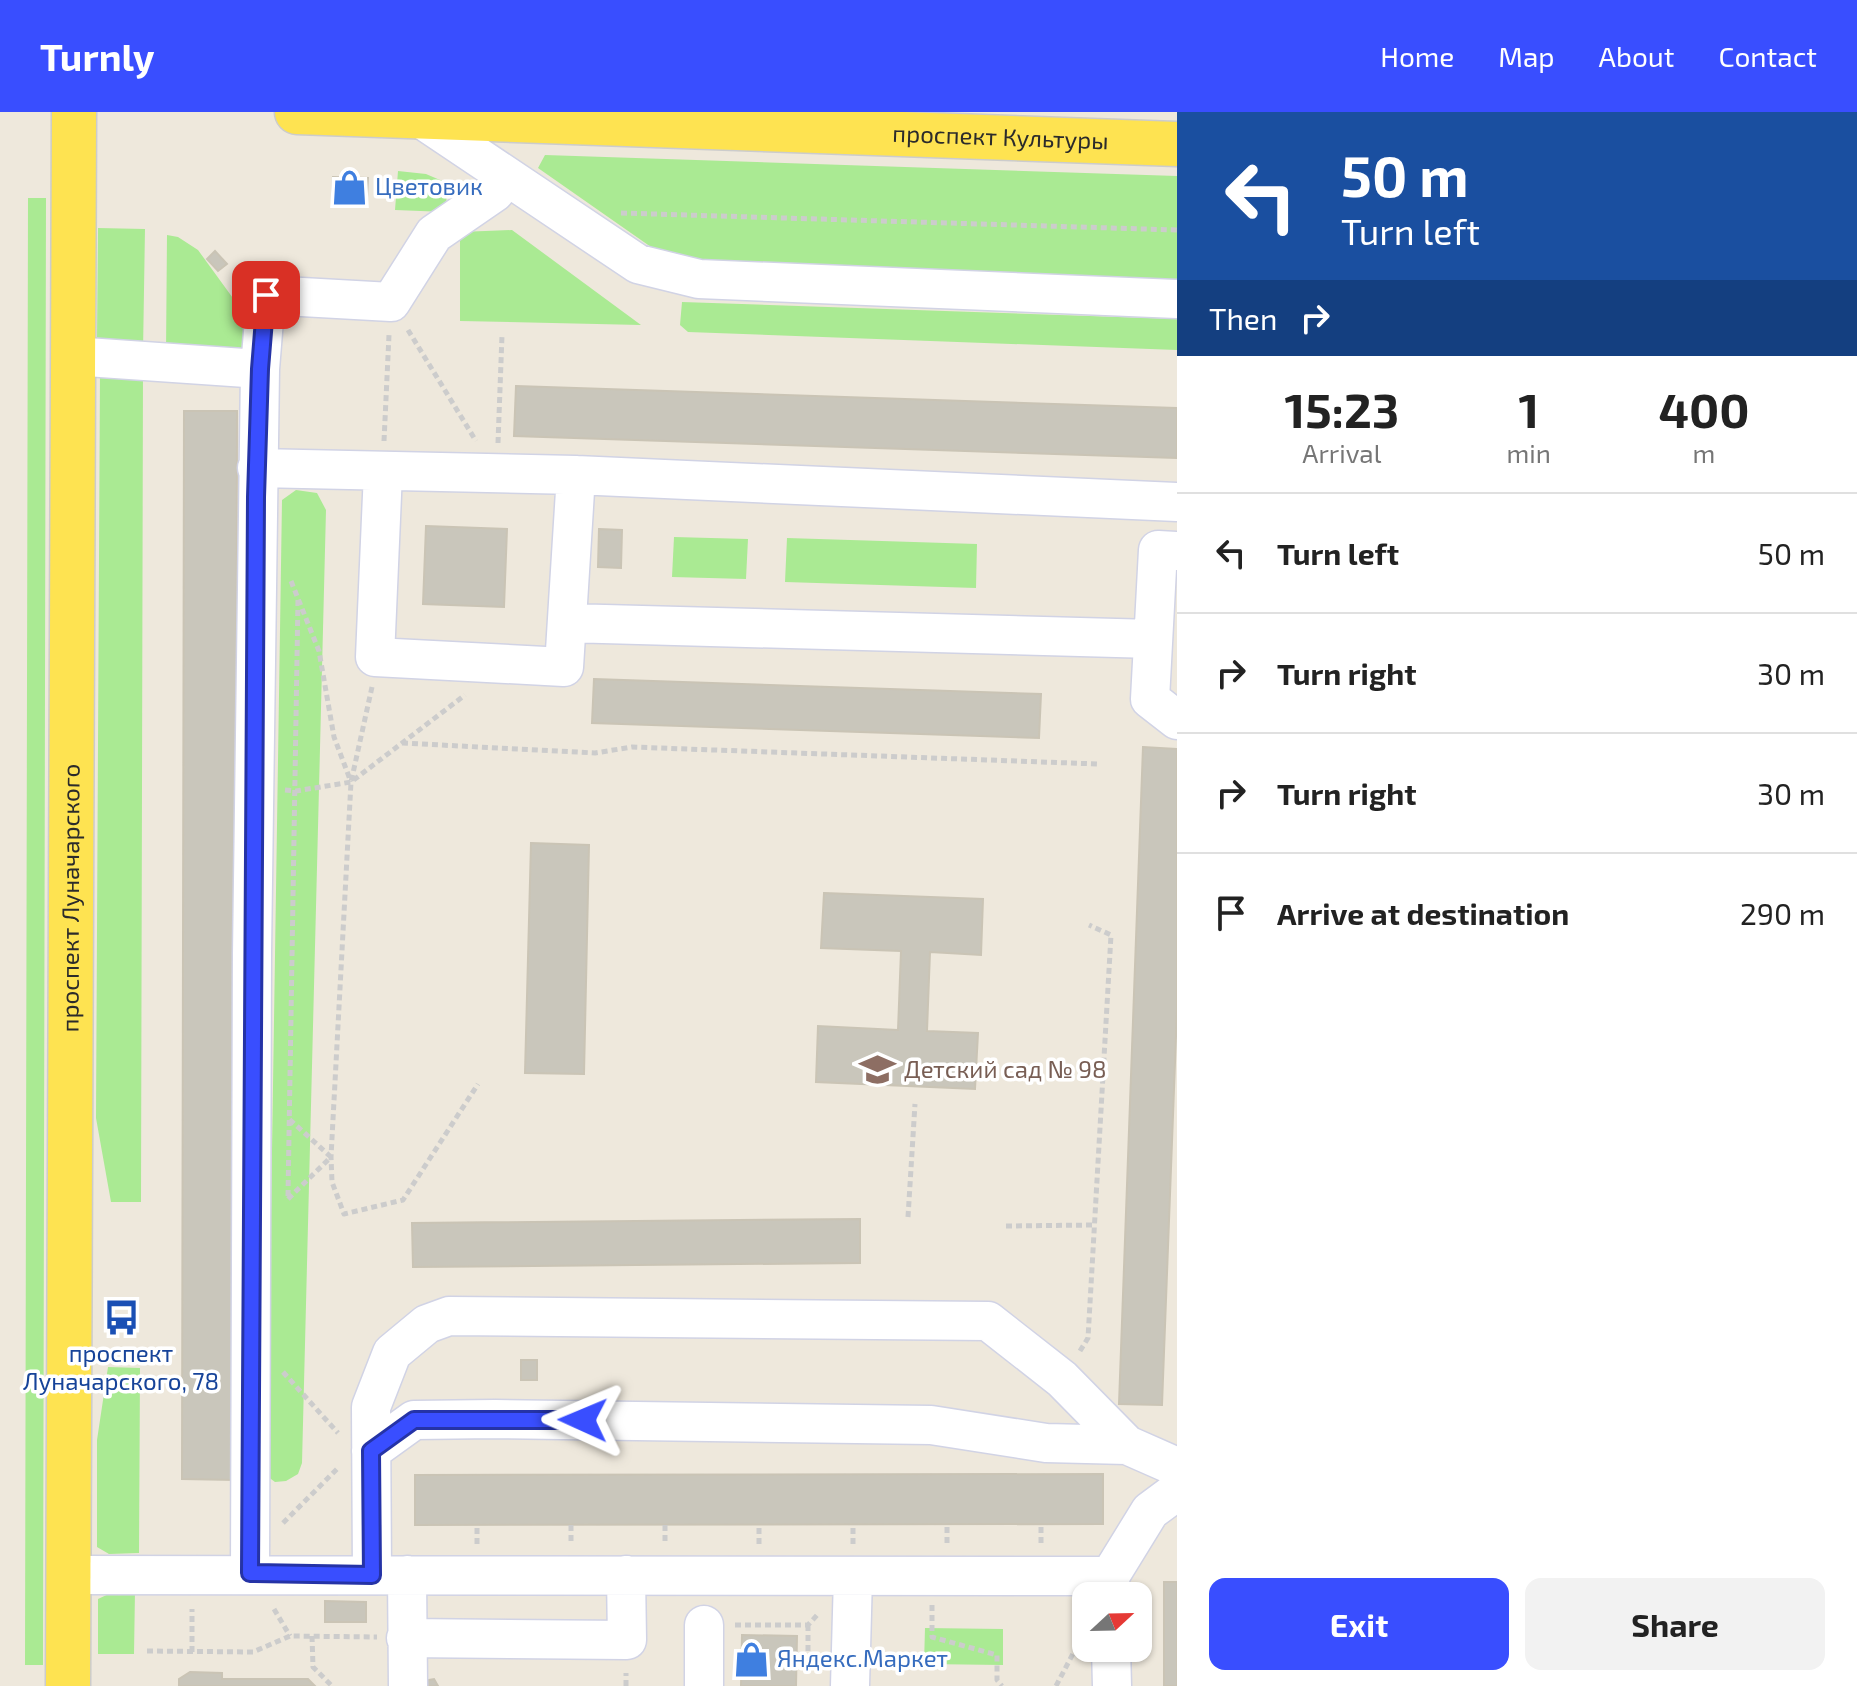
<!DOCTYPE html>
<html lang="en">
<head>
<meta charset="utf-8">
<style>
	body { margin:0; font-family:"Exo 2",sans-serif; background:#f2f2f2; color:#222; height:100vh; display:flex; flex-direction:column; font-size:30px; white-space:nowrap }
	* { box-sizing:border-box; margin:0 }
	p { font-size:26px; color:#767676 }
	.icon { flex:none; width:44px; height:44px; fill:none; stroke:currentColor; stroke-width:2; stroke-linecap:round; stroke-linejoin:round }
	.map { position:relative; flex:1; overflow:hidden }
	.details { display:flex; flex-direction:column; background:#fff; width:680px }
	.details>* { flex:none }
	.banner { background:#1a4fa0; color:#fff; overflow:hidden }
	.needle { width:52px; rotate:68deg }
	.fabs { position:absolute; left:1072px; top:1470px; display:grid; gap:16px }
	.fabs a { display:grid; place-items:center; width:80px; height:80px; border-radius:16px; background:#fff; box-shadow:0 2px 6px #0004; font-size:40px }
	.pin { position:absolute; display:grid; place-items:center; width:68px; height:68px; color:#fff; margin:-34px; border-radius:16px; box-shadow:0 4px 12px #0006 }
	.me { position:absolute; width:88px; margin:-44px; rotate:271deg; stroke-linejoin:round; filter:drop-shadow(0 0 6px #0008) }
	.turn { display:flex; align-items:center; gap:28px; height:168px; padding:0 32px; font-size:36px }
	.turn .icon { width:104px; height:104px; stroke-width:2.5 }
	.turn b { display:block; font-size:56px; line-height:68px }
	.then { display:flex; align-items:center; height:76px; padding:0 32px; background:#0003; gap:16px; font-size:30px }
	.eta { display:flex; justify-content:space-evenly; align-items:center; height:136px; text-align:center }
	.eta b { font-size:48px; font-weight:700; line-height:56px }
	.button { display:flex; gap:16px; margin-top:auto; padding:16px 32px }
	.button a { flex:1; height:92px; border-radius:16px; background:#394eff; color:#fff; font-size:32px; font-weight:700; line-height:92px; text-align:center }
	.button a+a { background:#f2f2f2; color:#222 }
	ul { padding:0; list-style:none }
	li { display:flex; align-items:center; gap:24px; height:120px; padding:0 32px; border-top:2px solid #e0e0e0 }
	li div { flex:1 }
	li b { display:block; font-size:30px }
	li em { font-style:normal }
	header { display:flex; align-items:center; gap:48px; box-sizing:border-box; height:112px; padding:0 40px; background:#394eff; color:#fff }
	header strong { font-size:38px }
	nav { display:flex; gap:44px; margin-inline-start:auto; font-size:28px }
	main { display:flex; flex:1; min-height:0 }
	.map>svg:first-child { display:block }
	.green { fill:#aaea93 }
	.building { fill:#c9c6bb; stroke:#cac4b5; stroke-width:2 }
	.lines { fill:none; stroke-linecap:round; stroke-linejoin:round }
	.minor-casing { stroke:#d1d3e5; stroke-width:41 }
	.major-casing { stroke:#ccc; stroke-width:47 }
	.path { stroke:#ccc; stroke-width:5; stroke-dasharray:6 4; stroke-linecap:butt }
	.minor { stroke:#fff; stroke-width:38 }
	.major { stroke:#fee351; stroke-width:44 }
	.route-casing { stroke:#2533a6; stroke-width:20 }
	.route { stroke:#394eff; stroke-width:14 }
	.labels { text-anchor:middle; stroke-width:7; stroke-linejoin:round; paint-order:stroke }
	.street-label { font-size:24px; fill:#2b2b2b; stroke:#fff }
	.shop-label { font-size:24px; fill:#366cbe; stroke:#fff; text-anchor:start }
	.education-label { font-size:24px; fill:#785e54; stroke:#fff; text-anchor:start }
	.transit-label { font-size:24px; fill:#164399; stroke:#fff }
</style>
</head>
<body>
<header>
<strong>Turnly</strong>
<nav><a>Home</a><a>Map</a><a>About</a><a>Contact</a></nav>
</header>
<main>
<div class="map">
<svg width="1177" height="1574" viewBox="0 0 1177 1574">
	<rect width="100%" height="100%" fill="#eee8dc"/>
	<!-- green -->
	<path class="green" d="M545 43 1177 64V169L701 152 661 142 538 56Z
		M398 59 426 62 447 71 446 100 395 98Z
		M28 86H46L43 1553H25Z
		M98 116 145 117 143 240 97 227Z
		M512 118 641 213 460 209V120Z
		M167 123 178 125 198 138 251 211 250 239 166 241Z
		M682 190 1177 207V238L688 220 680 213Z
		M143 258 141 1090H111L96 1006 100 259Z
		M296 378 317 381 326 398 302 1351 298 1362 286 1369 275 1370 267 1364 282 388Z
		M674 425 748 427 746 467 672 465Z
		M787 426 977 432 976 476 785 470Z
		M108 1255 140 1256 139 1441 109 1442 97 1435V1328Z
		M115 1479H135L134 1542H98V1487Z
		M925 1516 1003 1517V1553L924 1552Z"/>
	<!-- building -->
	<path class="building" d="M333 65 368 66 367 86 332 84Z
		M215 139 227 152 218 159 207 147Z
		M516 274 1177 296V346L514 324Z
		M184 299H237L235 1368 182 1367Z
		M426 414 507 417 504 495 423 492Z
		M599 417 622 418 621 456 598 455Z
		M594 567 1041 582 1039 626 592 611Z
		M1143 635 1177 637V898L1162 1293 1119 1292Z
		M531 731 589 733 584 962 525 961Z
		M824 781 983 787 981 843 930 840 927 919 978 921 975 977 816 970 818 914 898 918 901 839 821 836Z
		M860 1107V1151L413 1155 412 1111Z
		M521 1248H537V1268H521Z
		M1103 1362V1412L415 1413V1363Z
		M1164 1470H1177V1574H1164Z
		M325 1489 366 1490V1510H325Z
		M742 1523 797 1524 796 1574H741Z
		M190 1560 222 1561V1567H308L315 1574H179V1567Z
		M434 1567 438 1574H424L429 1568Z"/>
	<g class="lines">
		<defs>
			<path id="minor" d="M417 4 638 152 699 167 1177 187
				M72 244 260 257 252 842 250 1461
				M260 257 266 183 391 190 434 122 495 80 507 65
				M257 356 576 363 1177 390
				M383 360 375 545 564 555 576 363
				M1177 439 1158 438 1150 587 1177 608
				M567 511 1153 527
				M371 1339 414 1308 495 1307 931 1313 1046 1331 1127 1333
				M69 1463 1110 1464 1111 1484
				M372 1463 371 1295 392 1241 427 1212 449 1204 988 1209 1062 1267 1127 1333 1177 1355
				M407 1463 408 1574
				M1110 1464 1150 1399 1177 1379
				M704 1513V1574
				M406 1526 627 1528 626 1463
				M1111 1536 1112 1574
				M850 1574 853 1464"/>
			<g id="major">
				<path id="s1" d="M297 0 1177 32"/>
				<path id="s2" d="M68 1574 74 0"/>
			</g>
		</defs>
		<!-- minor casing -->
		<use href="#minor" class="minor-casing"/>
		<!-- major casing -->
		<use href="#major" class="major-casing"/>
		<!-- path -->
		<path class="path" d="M621 101 1177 118
			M408 218 476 329
			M384 329 389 223
			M498 331 502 223
			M291 469 319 539 334 625 351 670
			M372 575 351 670 331 1045 332 1070 344 1102 403 1088 478 972
			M402 631 595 641 632 635 1098 652
			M285 678 296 679 351 670 465 583
			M288 1084 298 487
			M288 1087 331 1045 289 1007
			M908 1105 915 992
			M1006 1114 1095 1113
			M1080 1239 1088 1226 1111 823 1089 813
			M283 1260 338 1321
			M283 1411 338 1356
			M571 1413V1432
			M665 1413V1432
			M947 1431V1412
			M1041 1431V1412
			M477 1432V1413
			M759 1432V1413
			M853 1432V1413
			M932 1493V1525L997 1543V1568L1002 1574
			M274 1497 290 1524
			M735 1513H808L819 1501
			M808 1513V1551L818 1559
			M312 1524 313 1555 332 1574
			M147 1539 253 1540 290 1524 377 1525
			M192 1540V1497
			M626 1574V1561
			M1056 1574 1077 1534"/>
		<!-- minor -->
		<use href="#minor" class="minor"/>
		<!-- major -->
		<use href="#major" class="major"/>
	</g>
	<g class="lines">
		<defs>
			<path id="route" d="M266 183 260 257 256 385 250 1461 372 1463 371 1339 414 1308H583"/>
		</defs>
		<!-- route casing -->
		<use href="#route" class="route-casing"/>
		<!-- route -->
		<use href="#route" class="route"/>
	</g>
	<!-- icons -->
	<defs>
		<symbol id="shop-bare" viewBox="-9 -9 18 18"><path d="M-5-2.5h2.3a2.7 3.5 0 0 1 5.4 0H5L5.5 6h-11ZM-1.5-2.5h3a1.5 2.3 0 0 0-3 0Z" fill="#3f7fe0" stroke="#fff" stroke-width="2.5" paint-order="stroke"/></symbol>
		<symbol id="school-bare" viewBox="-9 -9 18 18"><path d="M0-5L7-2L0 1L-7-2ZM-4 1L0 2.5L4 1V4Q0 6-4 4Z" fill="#8d6e63" stroke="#fff" stroke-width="2.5" paint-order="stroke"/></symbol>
		<symbol id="bus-bare" viewBox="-9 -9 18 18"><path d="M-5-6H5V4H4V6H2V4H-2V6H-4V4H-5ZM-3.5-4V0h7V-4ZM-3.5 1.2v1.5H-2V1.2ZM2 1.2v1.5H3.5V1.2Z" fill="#1a4fb4" stroke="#fff" stroke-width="2.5" paint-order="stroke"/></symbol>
	</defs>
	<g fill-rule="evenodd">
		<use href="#shop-bare" x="324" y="50" width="51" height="51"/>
		<use href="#school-bare" x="852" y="932" width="51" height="51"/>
		<use href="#bus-bare" x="96" y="1180" width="51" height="51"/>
		<use href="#shop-bare" x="726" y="1522" width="51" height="51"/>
	</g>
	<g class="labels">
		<!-- street labels -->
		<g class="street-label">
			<text dy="8" stroke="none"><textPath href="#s1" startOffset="704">проспект Культуры</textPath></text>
			<text dy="8" stroke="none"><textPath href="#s2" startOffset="788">проспект Луначарского</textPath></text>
		</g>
		<!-- shop labels -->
		<g class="shop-label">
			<text x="375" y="83">Цветовик</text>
			<text x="777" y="1555">Яндекс.Маркет</text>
		</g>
		<!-- education labels -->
		<g class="education-label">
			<text x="904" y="966">Детский сад № 98</text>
		</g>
		<!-- transit labels -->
		<g class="transit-label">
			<text x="121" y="1250">проспект<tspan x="121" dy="28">Луначарского, 78</tspan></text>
		</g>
	</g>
</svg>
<div class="fabs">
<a><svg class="needle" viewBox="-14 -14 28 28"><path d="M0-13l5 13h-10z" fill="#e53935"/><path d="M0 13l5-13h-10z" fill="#767676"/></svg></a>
</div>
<div class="pin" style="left:266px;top:183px;background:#d93025"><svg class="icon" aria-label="arrive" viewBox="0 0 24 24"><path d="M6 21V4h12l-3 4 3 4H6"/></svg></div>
<svg class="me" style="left:583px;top:1308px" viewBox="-20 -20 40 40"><path d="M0-17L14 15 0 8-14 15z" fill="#394eff" stroke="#fff" stroke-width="4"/></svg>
</div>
<section class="details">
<div class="banner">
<div class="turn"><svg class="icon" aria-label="left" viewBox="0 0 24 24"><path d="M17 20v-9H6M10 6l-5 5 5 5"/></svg><div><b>50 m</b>Turn left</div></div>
<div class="then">Then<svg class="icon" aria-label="right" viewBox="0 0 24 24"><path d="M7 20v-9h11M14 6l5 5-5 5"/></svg></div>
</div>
<div class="eta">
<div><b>15:23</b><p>Arrival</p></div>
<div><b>1</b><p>min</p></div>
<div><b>400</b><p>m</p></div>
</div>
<ul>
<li><svg class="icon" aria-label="left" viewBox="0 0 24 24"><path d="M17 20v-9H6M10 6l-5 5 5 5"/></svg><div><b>Turn left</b></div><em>50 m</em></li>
<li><svg class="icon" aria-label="right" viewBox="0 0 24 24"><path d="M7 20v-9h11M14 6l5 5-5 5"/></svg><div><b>Turn right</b></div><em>30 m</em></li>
<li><svg class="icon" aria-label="right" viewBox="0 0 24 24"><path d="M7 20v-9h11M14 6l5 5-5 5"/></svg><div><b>Turn right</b></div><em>30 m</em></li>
<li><svg class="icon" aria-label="arrive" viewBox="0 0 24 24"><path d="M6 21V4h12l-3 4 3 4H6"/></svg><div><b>Arrive at destination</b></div><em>290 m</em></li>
</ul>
<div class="button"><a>Exit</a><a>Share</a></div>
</section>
</main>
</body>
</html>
